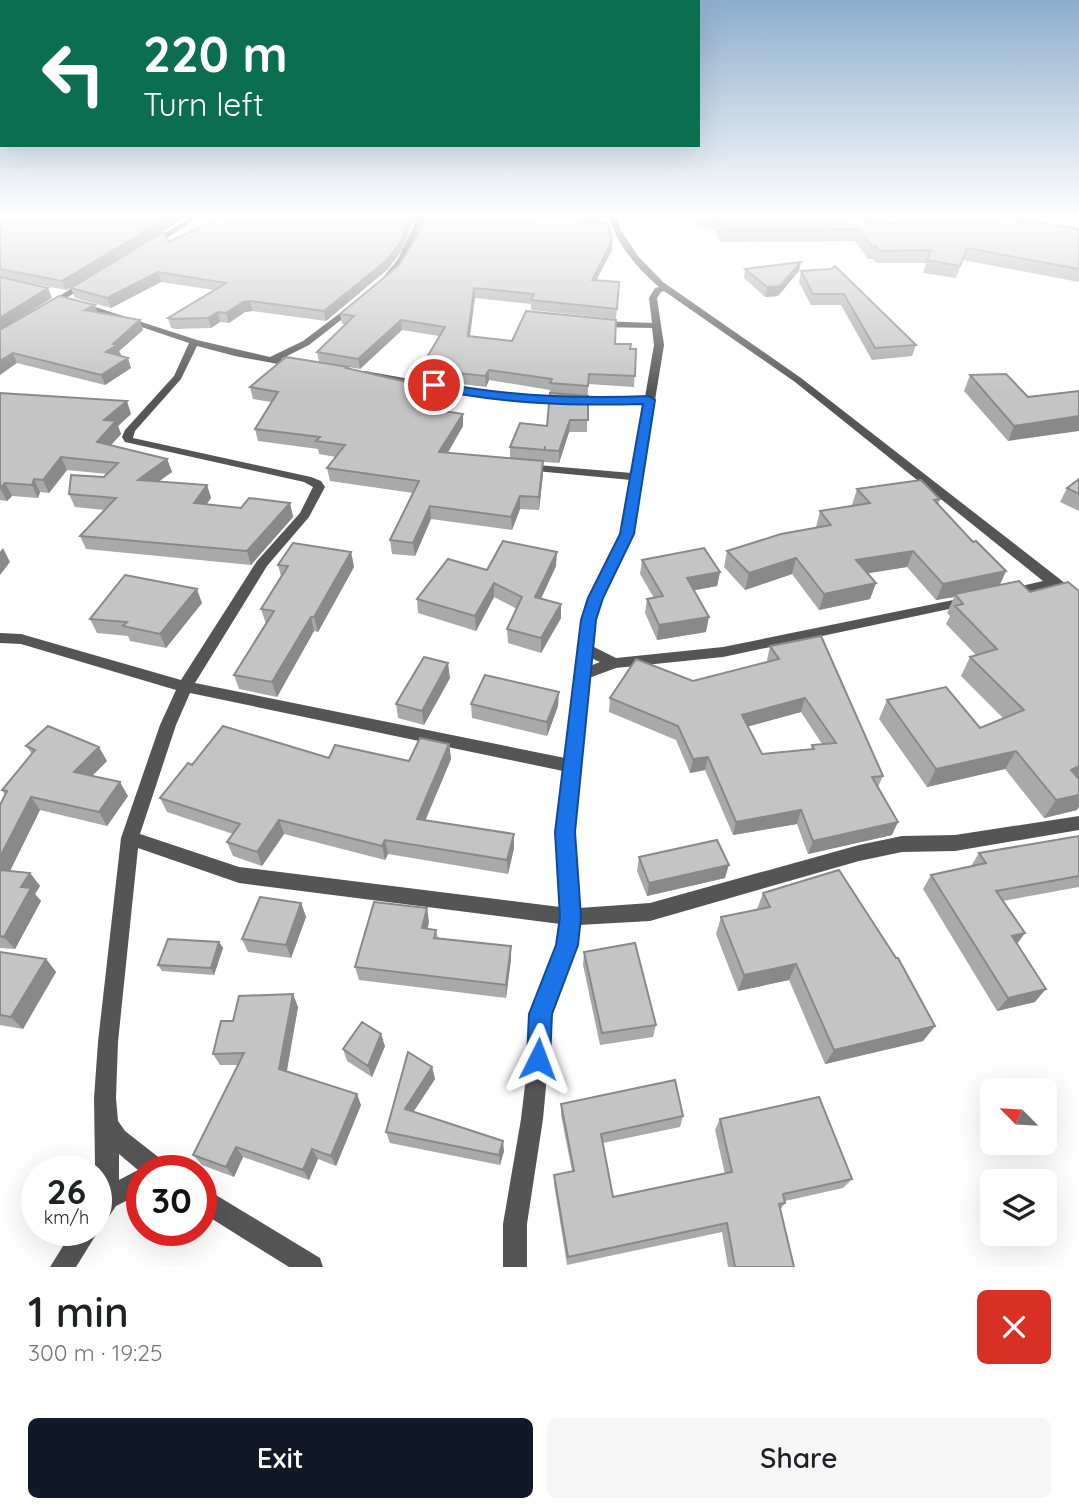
<!DOCTYPE html>
<html lang="en">
<head>
<meta charset="utf-8">
<style>
	body { margin:0; font-family:Quicksand,sans-serif; background:#f6f6f6; color:#202124; height:100vh; display:flex; flex-direction:column; font-size:26px; white-space:nowrap }
	* { box-sizing:border-box; margin:0 }
	p { font-size:23px; color:#757577 }
	.icon { flex:none; width:38px; height:38px; fill:none; stroke:currentColor; stroke-width:2; stroke-linecap:round; stroke-linejoin:round }
	.map { position:relative; height:1267px; overflow:hidden }
	.side { display:flex; flex-direction:column; background:#fff; flex:1 }
	.side>* { flex:none }
	.hud { position:absolute; left:0px; top:0px; width:700px; height:147px; box-shadow:0 7px 28px #0002; background:#0b6e4f; color:#fff; overflow:hidden }
	.needle { width:46px; rotate:294deg }
	.buttons { position:absolute; left:980px; top:1078px; display:grid; gap:14px }
	.buttons a { display:grid; place-items:center; width:77px; height:77px; border-radius:10px; background:#fff; box-shadow:0 7px 28px #0002; font-size:35px }
	.speed { position:absolute; left:21px; top:1155px; display:flex; gap:14px; font-size:35px; font-weight:700; text-align:center }
	.speed>* { display:grid; place-content:center; width:91px; height:91px; border-radius:50%; background:#fff; box-shadow:0 7px 28px #0002; line-height:1 }
	.speed small { font-size:18px; font-weight:400 }
	.speed .limit { border:10px solid #d22; background:#fff; color:#111 }
	.pin { position:absolute; display:grid; place-items:center; width:60px; height:60px; color:#fff; margin:-30px; border:4px solid #fff; border-radius:50%; box-shadow:0 2px 7px #0007 }
	.me { position:absolute; width:77px; margin:-38px; rotate:3deg; stroke-linejoin:round; filter:drop-shadow(0 0 5px #0008) }
	.turn { display:flex; align-items:center; gap:24px; height:147px; padding:0 28px; font-size:32px }
	.turn .icon { width:91px; height:91px; stroke-width:2.5 }
	.turn b { display:block; font-size:49px; line-height:60px }
	.round { display:grid; place-items:center; flex:none; width:74px; height:74px; border-radius:10px; background:#f6f6f6 }
	.headline { display:flex; align-items:center; justify-content:space-between; height:119px; padding:0 28px }
	h1 { font-size:42px; font-weight:600; line-height:52px }
	.button { display:flex; gap:14px; margin-top:auto; padding:14px 28px }
	.button a { flex:1; height:80px; border-radius:10px; background:#111827; color:#fff; font-size:28px; font-weight:600; line-height:80px; text-align:center }
	.button a+a { background:#f6f6f6; color:#202124 }
	.map>svg:first-child { display:block }
	.lines { fill:none; stroke-linecap:round; stroke-linejoin:round }
	.minor { fill:#555; fill-rule:evenodd }
	.wall { fill:#a9a9a9; fill-rule:evenodd }
	.shaded-wall { fill:#898989 }
	.building { fill:#c4c4c4; stroke:#898989; stroke-width:2; fill-rule:evenodd }
	.route { fill:#1a73e8; stroke:#114b97; stroke-width:2 }
</style>
</head>
<body>
<div class="map">
<svg width="1079" height="1267" viewBox="0 0 1079 1267">
	<rect width="100%" height="100%" fill="#fff"/>
	<g class="lines">
		<!-- minor -->
		<path class="minor" d="M196 214H204L151 248 144 246Z
			M419 214H427L406 259 387 283H381L380 281 398 259Z
			M609 214H617L620 229 638 256 663 282 801 378 1061 580 1079 596V608L1052 588 1009 597 1004 596 1002 593 1004 590 1043 581 795 382 664 291 661 292 657 298 664 345 633 535 603 598 595 620 592 646 616 658 723 647 968 597 975 601 968 605 723 657 616 668 589 678 574 832 579 908 650 903 859 845 902 836 955 835 1079 816V830L955 851 902 852 859 861 650 921 579 925 577 945 550 1014V1043L543 1119 527 1224V1267H503V1224L521 1119 530 1043V1014L557 945 560 924 239 883 138 848 118 1042 116 1098 118 1121 125 1131 166 1163 169 1171H142V1193L116 1206 104 1224 98 1227 99 1230 76 1267H50L73 1230H96L94 1098 98 1042 121 838 160 725 176 690 21 644 0 643V633L21 634 181 680 257 561 300 513 313 487 304 482 125 442 122 437 125 430 174 376 189 343 76 305 83 303 197 340 270 357 303 341 352 304 359 306 309 345 281 359 302 363V367L299 368 235 356 197 346 181 379 135 431 133 438 311 477 321 481 325 487 309 517 267 566 195 683 565 758 581 620 589 598 621 535 631 480 525 470 519 467 525 464 632 473 644 403 589 405 483 398 365 377 360 374 365 371 483 392 589 399 645 397 654 345 652 328 600 327 596 324 600 321 652 323 649 298 655 288 659 287C637 268 615 243 609 214ZM591 658 600 662 590 666ZM190 693 563 771 556 832 560 907 239 867 140 834 176 725ZM119 1154 138 1170 119 1180Z
			M83 281 90 283 49 309 42 307Z
			M201 1186 320 1258 323 1267H289L201 1212Z"/>
	</g>
	<!-- wall -->
	<path class="wall" d="M0 214H191L66 290 0 277Z
		M227 214H416L402 250 388 269 326 321 252 311 245 312 229 323 220 322 211 328 176 329 171 328 168 318 214 290 161 282 111 308 75 298 71 288Z
		M426 214H601L600 222 535 216 612 241V250L596 281 619 282 616 319 531 310V304L475 298 470 336 512 341 615 344 630 349H636L634 387 588 384 587 432H569L559 463 543 462V474L539 510 520 509 512 530 431 519 415 556 392 554 390 540 413 493 330 481 327 468 336 457 319 454 318 449 258 441 255 429 271 402 253 399 250 387 319 362 317 352 346 324H342L340 314 398 266 417 237ZM402 330 439 336 420 369 421 379 411 383 348 369V367L360 369ZM489 380 550 390 547 426 510 447V458L448 453 463 426V414L434 410 447 395 446 383 438 381 486 387Z
		M664 214H838L896 224 902 214H1009L1006 217 1079 229V282L963 260 956 278 923 273 926 263H877L873 259H868L855 241 720 242 715 230Z
		M745 269 799 271 778 296 765 297 744 278Z
		M831 269 916 345 912 356 872 360 841 305H811L799 282 801 271Z
		M97 313 143 330 119 351 121 355H119L131 368 105 385 17 363 0 330Z
		M970 375 1028 397 1008 441 964 391Z
		M0 393 131 414 118 426 121 434 111 445 167 459 172 472 159 481 207 485 211 498 207 504 241 508 290 503 293 517 251 565 86 549 80 536 105 510 75 507 69 494 104 477 107 474 67 470 49 493 40 492 38 498 12 496 7 501 0 500Z
		M1079 479V511L1060 502 1067 488Z
		M857 489 940 499 938 505 973 542 1006 571 1000 585 1077 810 1044 818 1005 769 927 787 879 719 887 700 980 728 1003 718 961 676 970 657 976 655 946 624 950 616 947 613 954 597 936 600 907 567 868 573 876 583 870 599 819 610 792 574 745 590 724 567 727 551 816 527 820 511 853 506 852 505Z
		M351 552 354 567 318 632 314 631 277 697 239 689 234 675 266 624 261 609 281 576 278 565Z
		M642 560 720 572 717 586 694 590 706 632 657 640 645 613 647 599 654 598 640 574Z
		M556 566 541 599 561 618 541 653 508 643 507 629 517 609 494 597 476 631 418 613 417 599 487 570Z
		M202 603 166 648 130 641 128 636 97 633 90 619Z
		M770 646 883 776 878 787 892 835 808 854 797 824 733 835 705 770 690 773 676 740 609 712 610 698 693 681 768 662 767 660ZM801 712 822 744 812 745 811 749 762 754 748 726Z
		M450 678 424 725 398 718 396 704Z
		M471 704 558 706 547 736 472 718Z
		M449 744 451 759 425 821 514 848 508 874 388 854 385 860 284 834 262 866 233 856 227 842 233 834 167 812 160 798 192 765 329 758 409 761Z
		M26 746 107 761 92 776 128 796 107 826 40 810 10 871 30 873 40 886 35 894 41 901 15 949 0 948V805L5 795 2 790 32 754Z
		M1079 836V887L1003 901 1025 933 1017 944 1035 1002 997 1011 923 889 931 875 971 866 979 853Z
		M639 857 725 878 647 896 637 871Z
		M763 893 935 1026 923 1041 825 1064 789 980 738 991 716 934 721 917 757 909Z
		M301 903 306 917 291 958 248 952 242 939Z
		M429 921 428 929 436 930 438 938 511 946V959L506 998 359 980 355 967Z
		M219 942 223 948 214 975 162 971 158 965Z
		M0 952 46 959 56 972 23 1029 0 1025Z
		M584 952 656 1025 653 1037 600 1045 583 965Z
		M298 1007 287 1071 361 1105 336 1166 318 1159 309 1180 243 1157 234 1177 202 1165 193 1155 238 1065H220L213 1054 233 1021Z
		M385 1046 372 1077 347 1061 343 1049Z
		M432 1067 435 1079 413 1112 504 1151 500 1165 390 1143 386 1132Z
		M561 1104 683 1116 680 1127 603 1143 613 1197 725 1174 715 1130 720 1119 852 1179 843 1188 785 1201V1203L780 1210 794 1267H728L722 1232 567 1265 554 1184V1175L572 1171 561 1115Z"/>
	<!-- shaded-wall -->
	<path class="shaded-wall" d="M174 214H191L66 290 62 281Z
		M412 214H416L402 250 388 269 326 321 324 311Z
		M612 241V250L591 290 592 280Z
		M801 262 799 271 778 296 765 297 767 287Z
		M158 272 161 282 111 308 107 298Z
		M48 288 52 298 0 330V318Z
		M474 288 475 298 468 346V336Z
		M250 301 252 311 245 312 229 323 226 313 243 302Z
		M95 305 98 315 85 310Z
		M218 312 220 322 211 328 208 318Z
		M140 320 143 330 119 351 121 355 110 362 106 352 113 344Z
		M401 320 402 330 360 369 358 359Z
		M13 353 17 363 0 375V361Z
		M128 358 131 368 105 385 101 375Z
		M489 370V380L486 387 485 376Z
		M446 383 447 395 424 421 423 408Z
		M127 401 131 414 118 426 121 434 102 455 97 442 104 420Z
		M463 414V426L440 465 439 452Z
		M1079 416V431L1008 441 1014 426Z
		M570 420 569 432 559 463V451Z
		M61 457 67 470 49 493 43 480Z
		M167 459 172 472 143 493 138 480Z
		M543 461V474L539 510V497Z
		M34 479 40 492 38 498 32 485Z
		M5 483 12 496 7 501 0 488Z
		M207 485 211 498 198 516 194 503Z
		M520 496V509L512 530 511 517Z
		M290 503 293 517 251 565 247 551Z
		M430 506 431 519 415 556 413 543Z
		M3 548 10 562 0 575V552Z
		M913 551 907 567 851 576 856 560Z
		M351 552 354 567 318 632 314 617Z
		M557 552 556 566 535 611V597Z
		M796 558 792 574 745 590 749 573Z
		M1006 571 998 588 955 594 954 597 936 600 943 584Z
		M720 572 717 586 685 592 687 578Z
		M494 583V597L476 631 475 616Z
		M876 583 870 599 819 610 824 594Z
		M197 589 202 603 166 648 160 634Z
		M561 604V618L541 653V638Z
		M311 617 314 631 277 697 272 682Z
		M709 617 706 632 657 640 659 625Z
		M448 663 450 678 424 725 422 711Z
		M559 692 558 706 547 736V722Z
		M805 698 801 712 739 729 742 715Z
		M449 744 451 759 420 833 417 819Z
		M99 747 107 761 82 786 74 772Z
		M1016 751 1005 769 927 787 936 769Z
		M708 757 705 770 690 773 693 759Z
		M1079 766V779L1071 770Z
		M120 782 128 796 107 826 99 812Z
		M1079 795V807L1077 810 1044 818 1056 800Z
		M31 797 40 810 4 883 0 877V857Z
		M801 810 797 824 733 835 736 822Z
		M279 820 284 834 262 866 257 852Z
		M898 822 892 835 808 854 813 841Z
		M514 834V848L508 874 507 860Z
		M385 840 388 854 385 860 382 846Z
		M729 865 725 878 647 896 649 883Z
		M30 873 40 886 35 894 41 901 15 949 4 937 21 887Z
		M301 903 306 917 291 958 286 945Z
		M427 908 429 921 425 941 422 928Z
		M1025 933 1015 946 1012 936Z
		M219 942 223 948 214 975 211 968Z
		M511 946V959L506 998V985Z
		M46 959 56 972 23 1029 11 1017Z
		M796 964 789 980 738 991 744 975Z
		M1046 989 1035 1002 997 1011 1008 998Z
		M293 994 298 1007 285 1080 279 1069Z
		M935 1026 923 1041 825 1064 834 1050Z
		M381 1034 385 1046 372 1077 368 1066Z
		M432 1067 435 1079 408 1120 405 1109Z
		M357 1094 361 1105 336 1166 331 1156Z
		M503 1141 504 1151 500 1165 499 1155Z
		M236 1147 243 1157 234 1177 226 1167Z
		M312 1149 318 1159 309 1180 303 1170Z"/>
	<!-- building -->
	<path class="building" d="M0 214H174L62 281 0 269Z
		M227 214H412L401 241 387 260 324 311 250 301 243 302 226 313 218 312 208 318 173 319 168 318 226 283 158 272 107 298 71 288 163 232 169 242Z
		M426 214H520L608 224 612 241 592 280 619 282 617 309 531 300 534 294 474 288 468 336 512 341 526 311 616 320 615 344H631L630 349H636L635 376 589 374 588 386 550 383 552 379 489 370 485 376 420 369 445 327 401 320 358 359 317 352 354 316 340 314 398 266 417 237Z
		M703 214H838L896 224 902 214H995L999 216 1079 229V269L967 248 960 266 927 260 931 250 880 251 876 246H872L858 229 722 230 717 218Z
		M801 262 780 286 767 287 745 269Z
		M835 266 916 345 875 348 844 294H813L801 271 831 269Z
		M0 277 48 288 0 318Z
		M59 296 95 305 85 310 140 320 113 344 117 345 106 352 128 358 101 375 13 353 0 361V330Z
		M286 357 348 367 346 368 411 383 414 377 446 383 423 408 463 414 439 452 543 461 539 497 520 496 511 517 430 506 413 543 390 540 419 481 327 468 345 445 316 441 320 437 255 429 278 392 250 387Z
		M1006 374 1028 397 1079 391V416L1014 426 970 375Z
		M0 393 127 401 104 420 116 421 97 442 167 459 138 480 207 485 194 503 241 508 249 498 290 503 247 551 80 536 116 498 69 494 71 475 104 477 118 463 61 457 43 480 34 479 32 485 5 483 0 488Z
		M550 393 588 396V420H570L559 451 545 450V446V450L510 447 520 423 547 426Z
		M1079 479V494L1067 488Z
		M921 480 940 499 934 500 973 542 976 541 1006 571 943 584 913 551 856 560 876 583 824 594 796 558 749 573 727 551 781 534 831 525 820 511 870 503 857 489Z
		M503 541 557 552 535 597 561 604 541 638 507 629 522 597 494 583 475 616 417 599 448 559 487 570Z
		M293 543 351 552 314 617H311L272 682 234 675 274 611 261 609 288 566 278 565Z
		M704 548 720 572 687 578 709 617 659 625 647 599 663 596 642 560Z
		M125 575 197 589 160 634 123 626 127 622 90 619Z
		M1019 581 1030 592 1068 582 1079 591V766L1071 770 1079 779V795L1056 800 1016 751 936 769 887 700 946 687 980 728 1024 710 970 657 997 649 955 606 963 604 955 594Z
		M821 636 883 776 872 777 898 822 813 841 801 810 736 822 708 757 693 759 678 726 610 698 636 659 693 681 779 659 770 646ZM805 698 836 743 812 745 814 749 762 754 742 715Z
		M424 657 448 663 422 711 396 704Z
		M485 675 559 692 547 722 471 704Z
		M48 726 99 747 74 772 120 782 99 812 31 797 0 857V805L7 791 2 790 35 750 26 746Z
		M223 726 329 758 335 745 409 761 420 738 449 744 417 819 514 834 507 860 385 840 382 846 279 820 257 852 227 842 240 824 160 798 188 763 192 765Z
		M1079 836V876L996 891 1025 933 1012 936 1046 989 1008 998 931 875 986 863 979 853Z
		M717 840 729 865 649 883 639 857Z
		M0 870 30 873 21 887 31 888 4 937 0 936Z
		M839 870 896 958H898L935 1026 834 1050 796 964 744 975 721 917 770 907 763 893Z
		M260 897 301 903 286 945 242 939Z
		M374 902 427 908 422 928 436 930 434 938 511 946 506 985 355 967Z
		M168 939 219 942 211 968 158 965Z
		M635 943 656 1025 602 1033 584 952Z
		M0 952 46 959 11 1017 0 1015Z
		M293 994 279 1069 357 1094 331 1156 312 1149 303 1170 236 1147 226 1167 193 1155 244 1053 213 1054 221 1021H233L239 996Z
		M362 1022 381 1034 368 1066 343 1049Z
		M408 1052 432 1067 405 1109 503 1141 499 1155 386 1132Z
		M675 1080 683 1116 601 1134 613 1197 732 1172 720 1119 819 1097 852 1179 783 1194 785 1203 779 1204 794 1267H735L727 1223 568 1257 554 1175 574 1171 561 1104Z"/>
	<!-- sky -->
	<linearGradient id="sky" x2="0" y2="1"><stop stop-color="#8cadcc"/><stop offset="0.55" stop-color="#fff"/><stop offset="1" stop-color="#fff" stop-opacity="0"/></linearGradient>
	<rect width="1079" height="392" fill="url(#sky)"/>
	<!-- route -->
	<path class="route" d="M434 382C505 396 577 399 649 396L655 400 634 534 603 598 596 620 575 832 581 917 578 945 552 1014 550 1059 547 1067 538 1071 530 1067 527 1059 529 1014 556 945 560 917 555 832 581 620 588 598 620 534 643 404C572 406 499 404 430 388V383Z"/>
</svg>
<div class="buttons">
<a><svg class="needle" viewBox="-14 -14 28 28"><path d="M0-13l5 13h-10z" fill="#e53935"/><path d="M0 13l5-13h-10z" fill="#757577"/></svg></a>
<a><svg class="icon" aria-label="layers" viewBox="0 0 24 24"><path d="M12 4l9 5-9 5-9-5zM3 14l9 5 9-5"/></svg></a>
</div>
<div class="speed"><div>26<small>km/h</small></div><div class="limit">30</div></div>
<div class="pin" style="left:434px;top:385px;background:#d93025"><svg class="icon" aria-label="arrive" viewBox="0 0 24 24"><path d="M6 21V4h12l-3 4 3 4H6"/></svg></div>
<svg class="me" style="left:538px;top:1059px" viewBox="-20 -20 40 40"><path d="M0-17L14 15 0 8-14 15z" fill="#1a73e8" stroke="#fff" stroke-width="4"/></svg>
<div class="hud">
<div class="turn"><svg class="icon" aria-label="left" viewBox="0 0 24 24"><path d="M17 20v-9H6M10 6l-5 5 5 5"/></svg><div><b>220 m</b>Turn left</div></div>
</div>
</div>
<section class="side">
<div class="headline"><div><h1>1 min</h1><p>300 m · 19:25</p></div><a class="round" style="background:#d93025;color:#fff"><svg class="icon" aria-label="close" viewBox="0 0 24 24"><path d="M6 6l12 12M18 6L6 18"/></svg></a></div>
<div class="button"><a>Exit</a><a>Share</a></div>
</section>
</body>
</html>
